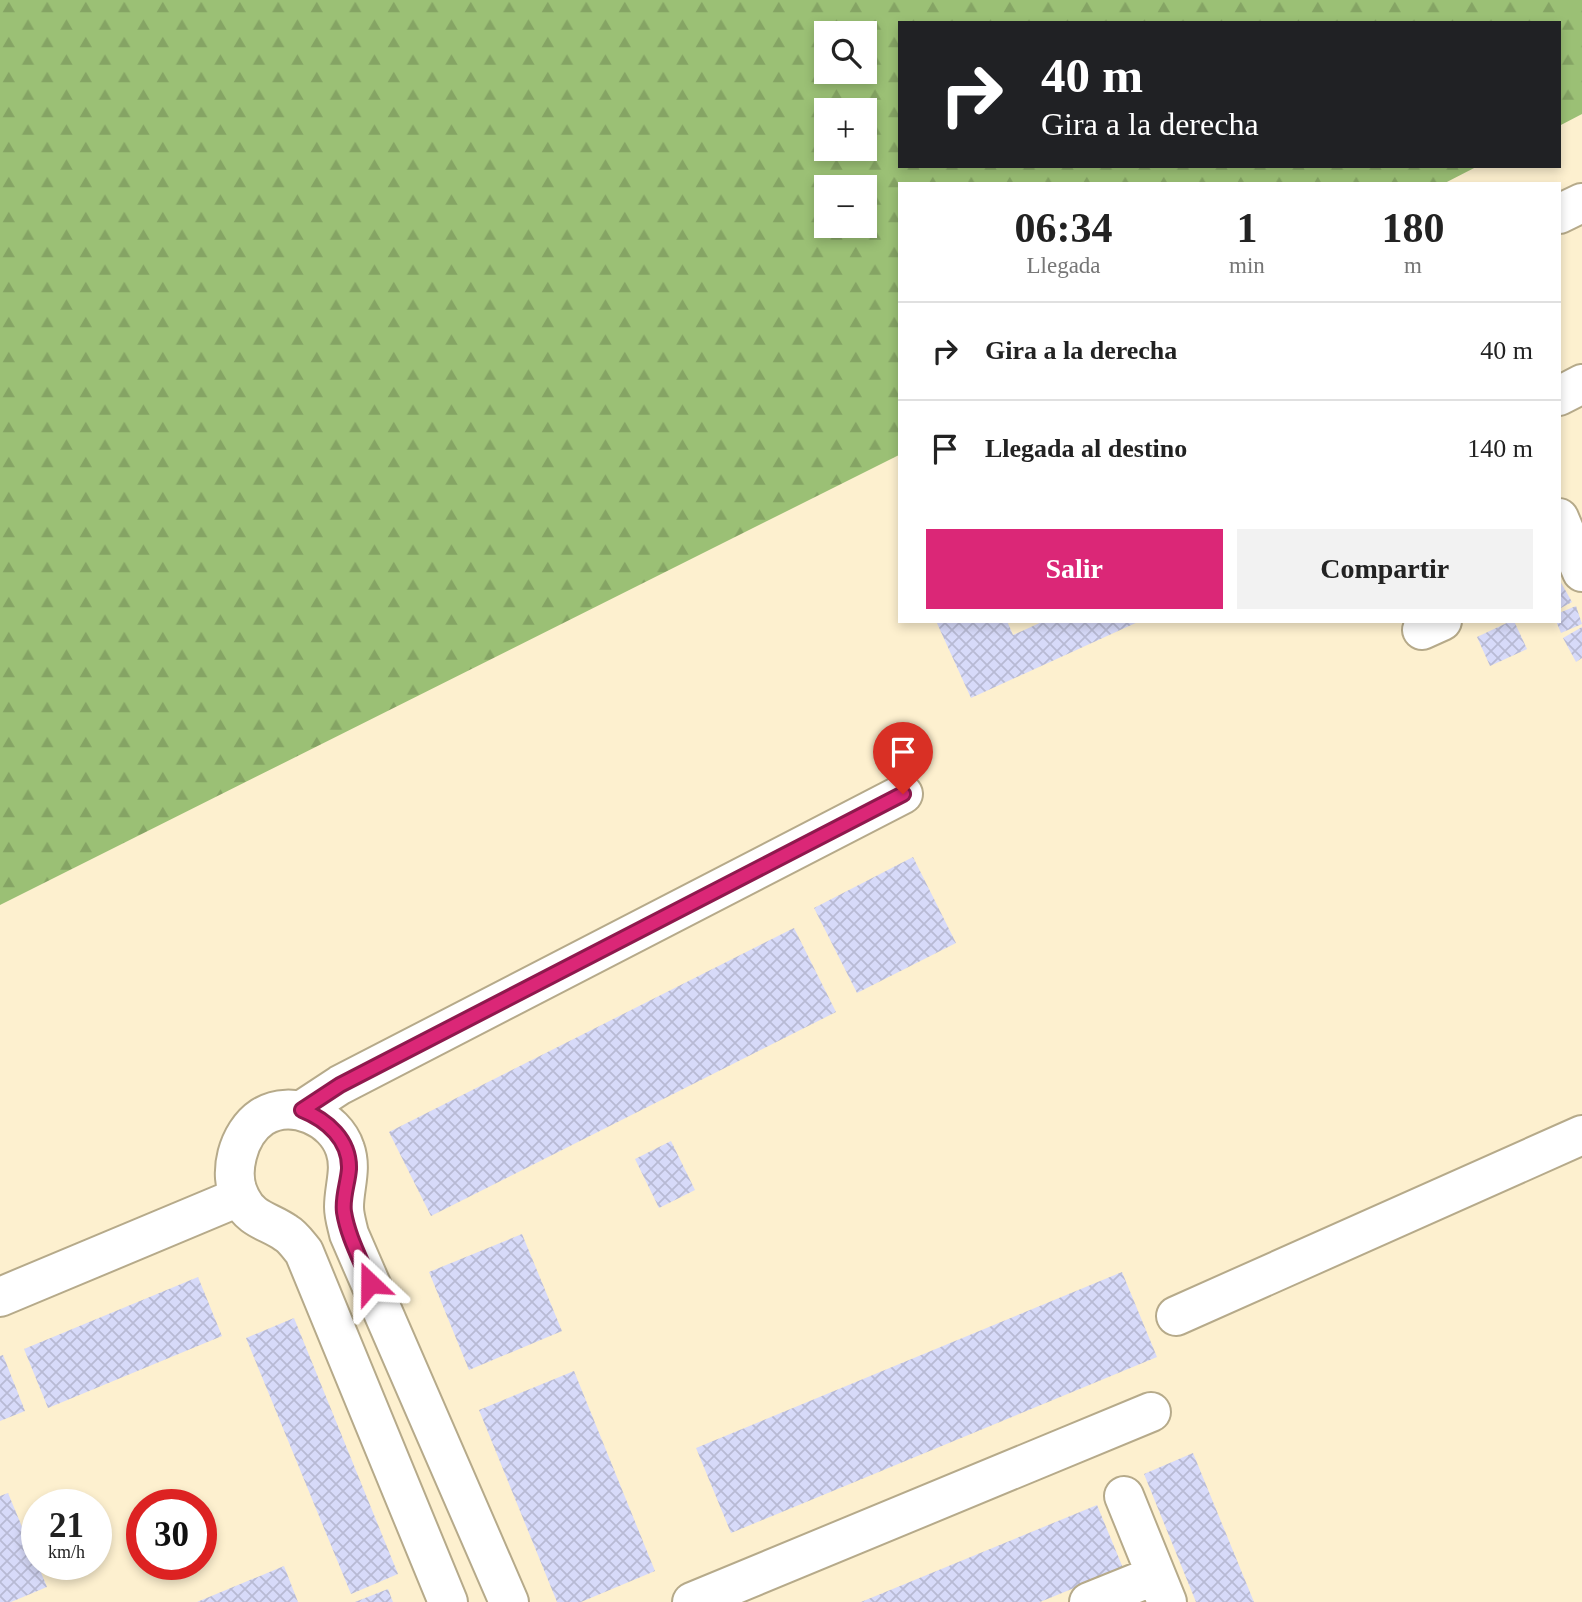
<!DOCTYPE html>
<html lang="es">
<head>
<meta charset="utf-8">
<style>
	body { margin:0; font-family:"Times New Roman",serif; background:#f2f2f2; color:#222; height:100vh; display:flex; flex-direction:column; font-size:26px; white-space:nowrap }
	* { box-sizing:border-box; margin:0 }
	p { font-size:23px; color:#767676 }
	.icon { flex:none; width:38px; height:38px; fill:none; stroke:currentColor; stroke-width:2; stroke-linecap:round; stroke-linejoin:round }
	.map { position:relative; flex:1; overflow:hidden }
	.panel { position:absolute; left:898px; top:182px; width:663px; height:441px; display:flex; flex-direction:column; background:#fff; border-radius:0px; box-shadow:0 4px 10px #0003 }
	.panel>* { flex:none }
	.top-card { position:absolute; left:898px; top:21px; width:663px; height:147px; border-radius:0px; box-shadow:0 4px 10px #0003; background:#202124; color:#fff; overflow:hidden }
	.controls { position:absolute; left:814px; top:21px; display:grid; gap:14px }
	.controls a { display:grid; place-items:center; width:63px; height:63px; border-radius:0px; background:#fff; box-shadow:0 4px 10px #0003; font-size:35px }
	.speed { position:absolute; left:21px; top:1489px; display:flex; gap:14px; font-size:35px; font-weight:700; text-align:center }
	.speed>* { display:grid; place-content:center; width:91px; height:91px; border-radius:50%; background:#fff; box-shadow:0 4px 10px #0003; line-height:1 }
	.speed small { font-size:18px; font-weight:400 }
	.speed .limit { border:10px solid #d22; background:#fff; color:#111 }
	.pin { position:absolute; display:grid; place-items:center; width:60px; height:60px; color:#fff; margin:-72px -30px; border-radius:50% 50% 50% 0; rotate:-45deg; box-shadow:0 0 7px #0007 }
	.pin .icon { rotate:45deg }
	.me { position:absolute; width:77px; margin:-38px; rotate:337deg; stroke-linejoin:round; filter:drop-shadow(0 0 5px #0008) }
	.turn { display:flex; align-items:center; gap:24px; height:147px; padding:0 28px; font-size:32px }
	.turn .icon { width:91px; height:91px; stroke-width:2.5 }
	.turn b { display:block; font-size:49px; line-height:60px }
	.eta { display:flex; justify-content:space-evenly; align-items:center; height:119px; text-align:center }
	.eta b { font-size:42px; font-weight:800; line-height:49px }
	.action { display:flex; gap:14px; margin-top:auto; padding:14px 28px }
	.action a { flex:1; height:80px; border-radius:0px; background:#db2777; color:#fff; font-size:28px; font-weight:800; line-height:80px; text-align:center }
	.action a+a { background:#f2f2f2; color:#222 }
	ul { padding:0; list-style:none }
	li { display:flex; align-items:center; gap:21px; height:98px; padding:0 28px; border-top:2px solid #e0e0e0 }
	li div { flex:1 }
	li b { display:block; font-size:26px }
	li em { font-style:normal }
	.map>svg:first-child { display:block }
	.forest { fill:url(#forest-firs); fill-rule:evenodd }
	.building { fill:url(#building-cross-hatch) }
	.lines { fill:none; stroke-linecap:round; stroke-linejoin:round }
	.minor-casing { stroke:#b6aa8a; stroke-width:42 }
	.minor { stroke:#fff; stroke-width:38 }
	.route-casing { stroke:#8e194d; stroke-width:18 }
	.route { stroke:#db2777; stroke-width:12 }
</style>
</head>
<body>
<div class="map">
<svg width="1582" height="1602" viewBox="0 0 1582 1602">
	<defs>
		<pattern id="forest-firs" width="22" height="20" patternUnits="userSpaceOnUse" patternTransform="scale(1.75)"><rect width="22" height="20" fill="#9bc075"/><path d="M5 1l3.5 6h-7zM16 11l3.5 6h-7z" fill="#85a464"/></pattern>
		<pattern id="building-cross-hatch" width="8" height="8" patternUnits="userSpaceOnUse" patternTransform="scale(1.75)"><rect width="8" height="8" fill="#d7daf9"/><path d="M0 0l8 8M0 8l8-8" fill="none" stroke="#b8bad4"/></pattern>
	</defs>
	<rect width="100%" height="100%" fill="#fdf0cf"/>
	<!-- forest -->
	<path class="forest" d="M0 0H1582V114L1559 126V23H900V166H1478L1443 184H900L899 455 0 905ZM826 33H864V72H826ZM826 110H864V149H826ZM826 187H864V226H826Z"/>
	<!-- building -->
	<path class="building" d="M1559 579 1572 602 1559 609Z
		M1576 606 1582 624 1561 633 1556 621H1559V613Z
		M936 621H1007L1013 635 1044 621H1140L971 698Z
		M1511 621H1514L1527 649 1490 666 1477 637Z
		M1582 627V658L1576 662 1563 638Z
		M913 857 956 943 857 993 814 908Z
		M794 928 836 1012 431 1216 389 1132Z
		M671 1141 695 1190 659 1208 635 1159Z
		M522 1234 562 1331 469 1370 429 1272Z
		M1122 1272 1157 1357 731 1533 696 1448Z
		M198 1277 222 1336 48 1408 24 1349Z
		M294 1318 398 1574 351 1594 246 1338Z
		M3 1355 25 1411 0 1421V1356Z
		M574 1371 655 1571 581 1602H557L479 1410Z
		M1193 1453 1254 1602H1196L1144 1474Z
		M8 1493 47 1587 11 1602H0V1496Z
		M1097 1505 1123 1568 1040 1602H861Z
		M284 1566 298 1602H197Z
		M388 1589 393 1602H355Z"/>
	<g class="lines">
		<defs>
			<path id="minor" d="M1559 214 1582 203
				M1559 396 1582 384
				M1559 518 1582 572
				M1422 630 1442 621
				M302 1110 340 1085 903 794
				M0 1297 239 1197
				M1176 1316 1582 1135
				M1124 1496 1167 1602
				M448 1602 304 1252C299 1246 293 1237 286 1233 269 1221 251 1220 241 1199 227 1174 238 1133 262 1117 292 1098 335 1118 345 1149 352 1169 344 1187 344 1207 344 1216 347 1225 349 1234L509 1602
				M692 1602 1151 1412
				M1089 1602 1156 1575"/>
		</defs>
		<!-- minor casing -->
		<use href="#minor" class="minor-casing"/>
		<!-- minor -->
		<use href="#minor" class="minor"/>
	</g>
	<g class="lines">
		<defs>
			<path id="route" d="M370 1283C361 1260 348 1237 344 1212 342 1198 348 1183 349 1169 350 1140 327 1120 302 1110L340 1085 903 794"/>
		</defs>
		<!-- route casing -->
		<use href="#route" class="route-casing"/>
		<!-- route -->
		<use href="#route" class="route"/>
	</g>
</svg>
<div class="controls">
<a><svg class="icon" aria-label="search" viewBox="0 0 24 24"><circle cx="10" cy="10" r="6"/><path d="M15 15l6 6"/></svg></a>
<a>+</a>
<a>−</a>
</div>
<div class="speed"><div>21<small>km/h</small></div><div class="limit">30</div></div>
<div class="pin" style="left:903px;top:794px;background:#d93025"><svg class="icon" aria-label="arrive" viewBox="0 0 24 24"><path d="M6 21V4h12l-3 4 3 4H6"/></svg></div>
<svg class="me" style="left:370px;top:1283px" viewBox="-20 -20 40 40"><path d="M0-17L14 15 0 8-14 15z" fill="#db2777" stroke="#fff" stroke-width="4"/></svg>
<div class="top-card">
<div class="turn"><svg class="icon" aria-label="right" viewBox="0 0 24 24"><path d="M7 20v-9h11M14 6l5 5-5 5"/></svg><div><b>40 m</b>Gira a la derecha</div></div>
</div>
<section class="panel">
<div class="eta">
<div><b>06:34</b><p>Llegada</p></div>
<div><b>1</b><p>min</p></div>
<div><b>180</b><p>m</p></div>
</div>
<ul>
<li><svg class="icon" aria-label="right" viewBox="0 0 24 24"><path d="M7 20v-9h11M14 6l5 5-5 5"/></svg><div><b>Gira a la derecha</b></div><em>40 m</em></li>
<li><svg class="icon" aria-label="arrive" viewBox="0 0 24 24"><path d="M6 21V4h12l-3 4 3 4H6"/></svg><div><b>Llegada al destino</b></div><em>140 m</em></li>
</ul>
<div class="action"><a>Salir</a><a>Compartir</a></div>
</section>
</div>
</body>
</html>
